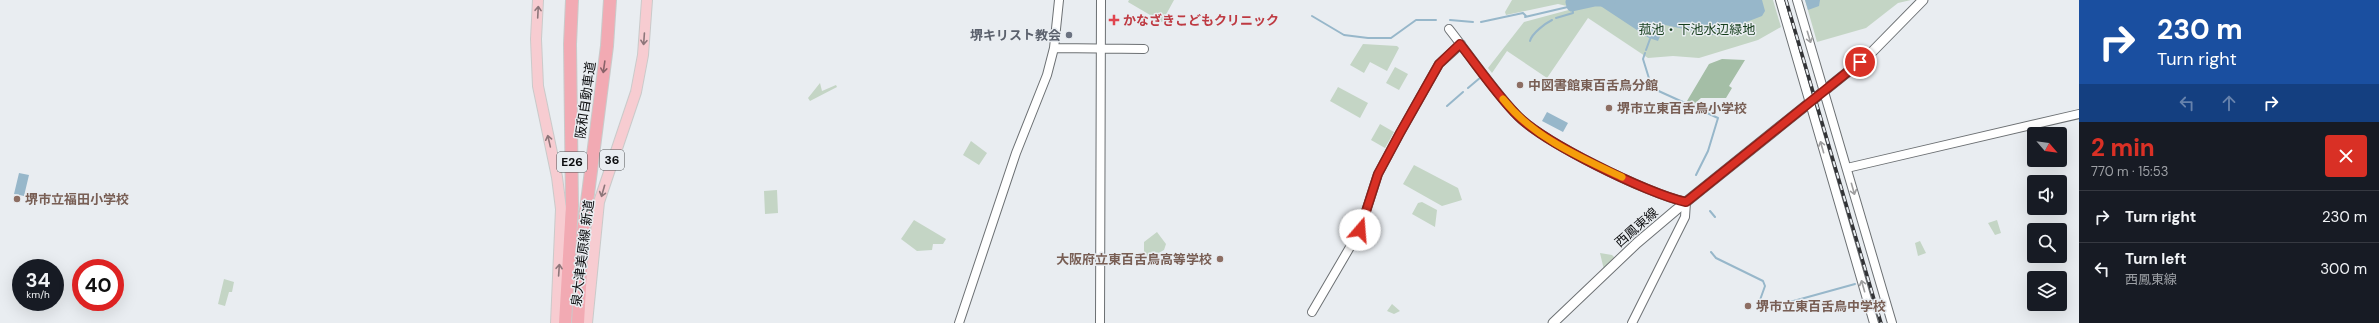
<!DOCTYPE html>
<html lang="en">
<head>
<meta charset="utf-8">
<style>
	body { margin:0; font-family:"DM Sans","Noto Sans JP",sans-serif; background:#242831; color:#f1f3f6; height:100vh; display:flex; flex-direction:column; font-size:15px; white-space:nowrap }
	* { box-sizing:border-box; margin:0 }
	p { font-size:13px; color:#9ea1a6 }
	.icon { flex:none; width:22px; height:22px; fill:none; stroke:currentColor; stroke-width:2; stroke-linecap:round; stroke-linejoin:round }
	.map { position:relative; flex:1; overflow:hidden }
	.panel { display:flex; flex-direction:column; background:#171b24; width:300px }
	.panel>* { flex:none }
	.banner { background:#1a4fa0; color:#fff; overflow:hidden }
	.needle { width:26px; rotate:118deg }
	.tools { position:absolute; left:2027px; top:127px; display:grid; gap:8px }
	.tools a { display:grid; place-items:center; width:40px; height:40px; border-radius:4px; background:#171b24; box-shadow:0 4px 16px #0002; font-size:20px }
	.speed { position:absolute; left:12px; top:259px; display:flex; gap:8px; font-size:20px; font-weight:700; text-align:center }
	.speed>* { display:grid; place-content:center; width:52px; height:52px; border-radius:50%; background:#171b24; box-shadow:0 4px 16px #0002; line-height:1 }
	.speed small { font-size:10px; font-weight:400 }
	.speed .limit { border:6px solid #d22; background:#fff; color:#111 }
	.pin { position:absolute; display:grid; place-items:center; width:34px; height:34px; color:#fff; margin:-17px; border:2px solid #fff; border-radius:50%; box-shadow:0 1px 4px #0007 }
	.me { position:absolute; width:44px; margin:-22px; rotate:18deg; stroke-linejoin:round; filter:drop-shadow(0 0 3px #0008) }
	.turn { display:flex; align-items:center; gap:14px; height:84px; padding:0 12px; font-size:18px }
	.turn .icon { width:52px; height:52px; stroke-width:2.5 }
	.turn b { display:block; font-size:28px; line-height:34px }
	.lanes { display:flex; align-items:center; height:38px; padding:0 12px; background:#0003; justify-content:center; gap:20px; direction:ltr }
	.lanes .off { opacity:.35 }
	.round { display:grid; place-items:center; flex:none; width:42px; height:42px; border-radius:4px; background:#242831 }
	.overview { display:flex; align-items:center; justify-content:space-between; height:68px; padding:0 12px }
	h1 { font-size:24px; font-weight:800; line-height:30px; color:#d93025 }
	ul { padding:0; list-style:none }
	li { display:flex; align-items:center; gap:12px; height:52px; padding:0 12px; border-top:1px solid #363941 }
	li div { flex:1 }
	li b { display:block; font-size:15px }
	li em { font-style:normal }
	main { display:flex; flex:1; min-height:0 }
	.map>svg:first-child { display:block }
	.green { fill:#c4d5c5 }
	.forest { fill:#a4bea6 }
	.water { fill:#97b7ca }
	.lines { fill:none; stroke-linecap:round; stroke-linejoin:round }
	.stream { stroke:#97b7ca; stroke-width:2 }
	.river { stroke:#97b7ca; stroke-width:11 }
	.tertiary-casing { stroke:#6c7073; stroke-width:10 }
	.secondary-casing { stroke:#6c7073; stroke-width:11 }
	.primary-casing { stroke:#cacaca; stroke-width:12 }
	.motorway-casing { stroke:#cacaca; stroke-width:14 }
	.tertiary { stroke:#fff; stroke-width:8 }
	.secondary { stroke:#fff; stroke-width:9 }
	.primary { stroke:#f7ccd1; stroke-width:10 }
	.motorway { stroke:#f2aab3; stroke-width:12 }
	.rail-casing { stroke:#333437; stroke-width:3.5 }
	.rail { stroke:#e9edf1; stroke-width:2; stroke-dasharray:6; stroke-linecap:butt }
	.oneway { stroke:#8d767a }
	.oneway2 { stroke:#9e9e9f }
	.oneway3 { stroke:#8a6369 }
	.route-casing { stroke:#8d1f18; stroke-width:10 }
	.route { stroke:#d93025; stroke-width:7 }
	.slow { stroke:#f59e0b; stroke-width:7 }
	.health-dot { fill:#e0444e; stroke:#e9edf1; stroke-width:1.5 }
	.worship-dot { fill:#6b7280; stroke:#e9edf1; stroke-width:1.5 }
	.education-dot { fill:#8d6e63; stroke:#e9edf1; stroke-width:1.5 }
	.labels { text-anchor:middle; stroke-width:3; stroke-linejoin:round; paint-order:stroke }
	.shield { fill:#e9edf1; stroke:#4e5053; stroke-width:1 }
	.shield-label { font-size:12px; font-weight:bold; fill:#0c0d0f }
	.health-label { font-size:13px; font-weight:bold; fill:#be3a42; stroke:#e9edf1; text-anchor:start }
	.park-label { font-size:13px; fill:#153d1c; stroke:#e9edf1 }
	.worship-label { font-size:13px; font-weight:bold; fill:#5b616d; stroke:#e9edf1; text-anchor:end }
	.education-label { font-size:13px; font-weight:bold; fill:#785e54; stroke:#e9edf1; text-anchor:start }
	.street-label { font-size:13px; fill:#0c0d0f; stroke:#e9edf1 }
</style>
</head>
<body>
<main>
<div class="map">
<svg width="2079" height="323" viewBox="0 0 2079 323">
	<rect width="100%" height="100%" fill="#e9edf1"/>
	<!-- green -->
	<path class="green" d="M1129 0H1174L1162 22 1128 2Z
		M1512 0H1773L1781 27 1758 40 1699 58 1673 56 1648 58 1588 18 1547 78 1507 51 1492 73 1488 68 1524 22 1576 8 1558 4 1506 15 1505 12Z
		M1805 0H1911L1898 3 1866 28 1817 42Z
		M1363 44 1397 46 1399 48 1387 71 1370 62 1364 73 1350 65Z
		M1395 67 1408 74 1399 90 1386 83Z
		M820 83 822 91 836 85 837 87 810 101 808 98Z
		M1338 87 1368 103 1360 118 1330 101Z
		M1380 124 1394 132 1385 148 1371 140Z
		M971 141 987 153 979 165 963 155Z
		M1414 165 1458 188 1462 200 1442 206 1403 184Z
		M777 190 778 213 765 214 764 191Z
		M1422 202 1437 210 1435 227 1412 214 1418 203Z
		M914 220 946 239 943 244H933L932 250 917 251 901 239Z
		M1997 220 2001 233 1995 235 1988 223Z
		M1157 232 1166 244 1164 250 1144 261V242Z
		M1920 241 1926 253 1918 256 1915 243Z
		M1600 253 1612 255 1616 259 1604 270Z
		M224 279 234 282 232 292H229L225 306 218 304Z
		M1392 304 1400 311 1394 314 1387 311Z"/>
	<!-- forest -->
	<path class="forest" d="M1722 59 1745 60 1729 86 1732 88 1726 98H1701L1694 104 1687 101 1709 64Z"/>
	<!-- water -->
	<path class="water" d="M1595 0H1762L1765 11 1762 16 1713 35 1665 25 1658 41 1649 38 1596 3Z
		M1805 0H1820L1819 6 1808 10Z
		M1547 112 1568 123 1563 132 1542 121Z
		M19 173 29 175 24 196 14 194Z"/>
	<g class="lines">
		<!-- stream -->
		<path class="stream" d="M1312 16 1344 35 1368 38H1391L1416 20H1436
			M1525 17 1572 6 1573 13 1556 18
			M1450 20 1473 22
			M1481 22 1523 13 1526 16
			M1530 41C1532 33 1546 23 1552 20
			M1646 50 1650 39
			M1645 53 1643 59 1652 88 1718 118 1708 151 1696 175
			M1468 88 1481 77
			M1447 106 1463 92
			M1710 211 1715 217
			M1711 252 1716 258 1763 281 1765 286 1760 300 1779 305 1855 284"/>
		<!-- river -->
		<path class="river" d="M1571 2 1572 6 1595 1H1610"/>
		<defs>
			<path id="tertiary" d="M1780 0 1874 323
				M1797 0 1892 323
				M1449 29C1471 57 1491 87 1515 113 1540 141 1648 194 1686 202L1685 217 1632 323
				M1054 48 1144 49
				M1847 168 2079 114
				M1312 312 1360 230 1378 174 1400 133 1439 64 1461 44
				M959 323 1016 153 1047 75 1054 48 1059 0
				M1100 323 1101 0"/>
			<path id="secondary" d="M1553 323 1637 243 1676 210 1870 54 1923 0"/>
			<path id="primary" d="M538 0 536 39 538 86 557 177 561 209 556 323
				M587 323 599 202 636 92 643 55 647 0"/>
			<path id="motorway" d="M565 323 572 206 570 44 572 0
				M578 323 583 233 607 46 610 0"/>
		</defs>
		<!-- tertiary casing -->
		<use href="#tertiary" class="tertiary-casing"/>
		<!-- secondary casing -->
		<use href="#secondary" class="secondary-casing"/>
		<!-- primary casing -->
		<use href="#primary" class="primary-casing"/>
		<!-- motorway casing -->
		<use href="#motorway" class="motorway-casing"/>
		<!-- tertiary -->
		<use href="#tertiary" class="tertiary"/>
		<!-- secondary -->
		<use href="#secondary" class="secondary"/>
		<!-- primary -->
		<use href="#primary" class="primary"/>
		<!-- motorway -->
		<use href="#motorway" class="motorway"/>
		<defs>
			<path id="rail" d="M1786 0 1881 323"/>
		</defs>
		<!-- rail casing -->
		<use href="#rail" class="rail-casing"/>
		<!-- rail -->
		<use href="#rail" class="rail"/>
	</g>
	<!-- one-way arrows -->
	<defs><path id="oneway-shaft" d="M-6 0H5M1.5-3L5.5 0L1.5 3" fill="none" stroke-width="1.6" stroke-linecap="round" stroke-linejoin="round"/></defs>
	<g class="oneway">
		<use href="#oneway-shaft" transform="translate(538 12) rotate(-87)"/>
		<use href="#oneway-shaft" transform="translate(644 39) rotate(94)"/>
		<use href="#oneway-shaft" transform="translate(549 141) rotate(-103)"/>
		<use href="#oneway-shaft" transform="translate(603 191) rotate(106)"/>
		<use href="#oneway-shaft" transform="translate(559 270) rotate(-86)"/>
	</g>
	<g class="oneway2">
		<use href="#oneway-shaft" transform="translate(1809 37) rotate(73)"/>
		<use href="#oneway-shaft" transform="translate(1822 147) rotate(-106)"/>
		<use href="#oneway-shaft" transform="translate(1853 189) rotate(74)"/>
		<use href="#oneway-shaft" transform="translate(1863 286) rotate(-106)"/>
	</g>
	<use class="oneway3" href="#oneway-shaft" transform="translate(604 67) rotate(98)"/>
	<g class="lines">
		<defs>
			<path id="route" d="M1360 230 1378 174 1400 133 1439 64 1460 44C1478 67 1495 92 1515 113 1540 141 1648 194 1686 202L1860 62"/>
		</defs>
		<!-- route casing -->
		<use href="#route" class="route-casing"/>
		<!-- route -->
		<use href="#route" class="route"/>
		<!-- slow -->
		<path class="slow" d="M1503 99C1533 137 1579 157 1622 177"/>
	</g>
	<!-- markers -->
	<path class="health-dot" d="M1112 14h4v4h4v4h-4v4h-4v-4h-4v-4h4z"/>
	<circle class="worship-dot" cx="1069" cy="35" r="4"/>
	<g class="education-dot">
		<circle cx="1520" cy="85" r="4"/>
		<circle cx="1609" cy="108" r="4"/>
		<circle cx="17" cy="199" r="4"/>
		<circle cx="1220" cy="259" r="4"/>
		<circle cx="1748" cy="306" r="4"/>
	</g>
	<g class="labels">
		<!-- shield labels -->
		<g class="shield">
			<rect x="600" y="150" width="24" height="20" rx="3"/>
			<rect x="557" y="152" width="30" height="20" rx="3"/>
		</g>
		<g class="shield-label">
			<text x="612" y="164">36</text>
			<text x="572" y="166">E26</text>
		</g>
		<!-- health labels -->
		<g class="health-label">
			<text x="1123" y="25">かなざきこどもクリニック</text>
		</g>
		<!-- park labels -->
		<g class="park-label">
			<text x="1697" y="34">菰池・下池水辺緑地</text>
		</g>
		<!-- worship labels -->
		<g class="worship-label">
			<text x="1061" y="40">堺キリスト教会</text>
		</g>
		<!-- education labels -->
		<g class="education-label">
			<text x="1528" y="90">中図書館東百舌鳥分館</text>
			<text x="1617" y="113">堺市立東百舌鳥小学校</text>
			<text x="25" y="204">堺市立福田小学校</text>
			<text x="1212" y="264" text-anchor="end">大阪府立東百舌鳥高等学校</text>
			<text x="1756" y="311">堺市立東百舌鳥中学校</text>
		</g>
		<!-- street labels -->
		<g class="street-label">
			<text transform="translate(585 100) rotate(-82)" y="5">阪和自動車道</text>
			<text transform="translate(1636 227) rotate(-41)" y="5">西鳳東線</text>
			<text transform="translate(582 253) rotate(-83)" y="5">泉大津美原線 新道</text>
		</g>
	</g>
</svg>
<div class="tools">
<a><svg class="needle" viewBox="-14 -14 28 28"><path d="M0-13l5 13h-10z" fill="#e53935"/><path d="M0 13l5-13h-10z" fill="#9ea1a6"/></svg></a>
<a><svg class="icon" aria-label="sound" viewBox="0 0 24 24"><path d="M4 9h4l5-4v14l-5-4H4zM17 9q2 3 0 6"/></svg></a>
<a><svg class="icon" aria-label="search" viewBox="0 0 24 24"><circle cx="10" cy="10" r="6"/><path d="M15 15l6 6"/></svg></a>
<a><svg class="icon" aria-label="layers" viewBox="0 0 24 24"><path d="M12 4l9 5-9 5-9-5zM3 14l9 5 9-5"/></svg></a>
</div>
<div class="speed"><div>34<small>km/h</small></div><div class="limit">40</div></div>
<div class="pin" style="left:1860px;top:62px;background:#d93025"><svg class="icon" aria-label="arrive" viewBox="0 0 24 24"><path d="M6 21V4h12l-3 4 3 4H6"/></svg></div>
<svg class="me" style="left:1360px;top:230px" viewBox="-20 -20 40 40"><circle r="19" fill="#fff"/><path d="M0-13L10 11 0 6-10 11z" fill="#d93025"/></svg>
</div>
<section class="panel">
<div class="banner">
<div class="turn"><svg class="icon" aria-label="right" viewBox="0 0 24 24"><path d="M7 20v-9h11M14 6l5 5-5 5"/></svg><div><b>230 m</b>Turn right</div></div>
<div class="lanes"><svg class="icon off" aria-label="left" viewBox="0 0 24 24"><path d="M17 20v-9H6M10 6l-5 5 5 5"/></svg><svg class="icon off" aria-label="ahead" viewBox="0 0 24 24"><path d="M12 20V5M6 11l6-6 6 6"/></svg><svg class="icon" aria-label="right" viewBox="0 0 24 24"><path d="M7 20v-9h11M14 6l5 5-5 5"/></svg></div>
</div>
<div class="overview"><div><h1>2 min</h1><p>770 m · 15:53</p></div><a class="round" style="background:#d93025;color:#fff"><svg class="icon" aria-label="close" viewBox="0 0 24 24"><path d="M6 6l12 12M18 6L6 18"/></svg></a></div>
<ul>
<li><svg class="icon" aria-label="right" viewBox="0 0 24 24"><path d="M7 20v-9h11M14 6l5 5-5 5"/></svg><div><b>Turn right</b></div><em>230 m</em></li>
<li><svg class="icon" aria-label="left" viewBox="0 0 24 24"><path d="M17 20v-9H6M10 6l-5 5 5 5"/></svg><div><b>Turn left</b><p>西鳳東線</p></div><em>300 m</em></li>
</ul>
</section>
</main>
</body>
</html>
